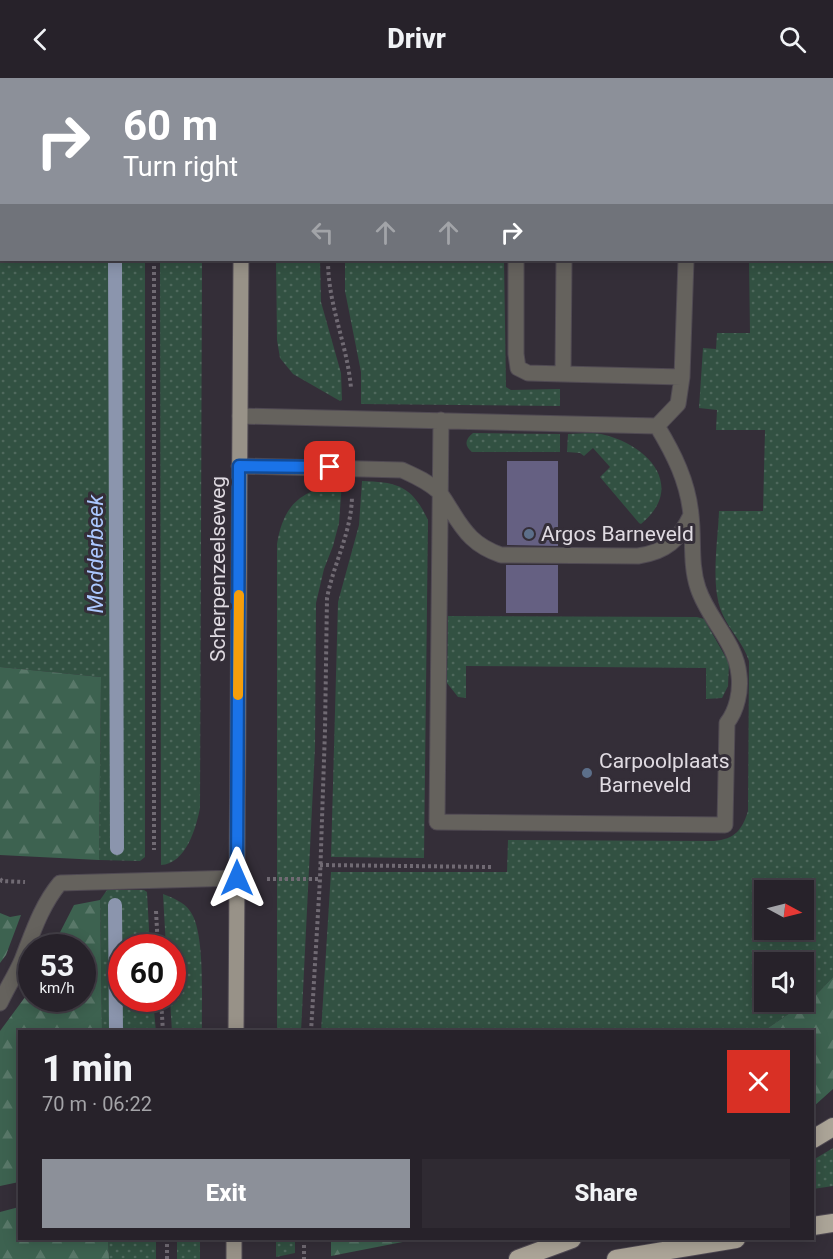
<!DOCTYPE html>
<html lang="en">
<head>
<meta charset="utf-8">
<style>
	body { margin:0; font-family:Roboto,sans-serif; background:#2f2a32; color:#f1f3f6; height:100vh; display:flex; flex-direction:column; font-size:22px; white-space:nowrap }
	* { box-sizing:border-box; margin:0 }
	p { font-size:20px; color:#a4a4a8 }
	.icon { flex:none; width:33px; height:33px; fill:none; stroke:currentColor; stroke-width:2; stroke-linecap:round; stroke-linejoin:round }
	.map { position:relative; flex:1; overflow:hidden }
	.side { position:absolute; left:18px; top:952px; width:796px; height:210px; display:flex; flex-direction:column; background:#27222a; border-radius:0px; box-shadow:0 3px 15px #0003,0 0 0 2px #433f47 }
	.side>* { flex:none }
	.banner { position:absolute; left:0px; top:0px; width:834px; height:183px; box-shadow:0 3px 15px #0003,0 0 0 2px #433f47; background:#8c9099; color:#fff; overflow:hidden }
	.needle { width:39px; rotate:97deg }
	.fabs { position:absolute; left:754px; top:802px; display:grid; gap:12px }
	.fabs a { display:grid; place-items:center; width:60px; height:60px; border-radius:0px; background:#27222a; box-shadow:0 3px 15px #0003,0 0 0 2px #433f47; font-size:30px }
	.speed { position:absolute; left:18px; top:856px; display:flex; gap:12px; font-size:30px; font-weight:700; text-align:center }
	.speed>* { display:grid; place-content:center; width:78px; height:78px; border-radius:50%; background:#27222a; box-shadow:0 3px 15px #0003,0 0 0 2px #433f47; line-height:1 }
	.speed small { font-size:15px; font-weight:400 }
	.speed .limit { border:9px solid #d22; background:#fff; color:#111 }
	.pin { position:absolute; display:grid; place-items:center; width:51px; height:51px; color:#fff; margin:-26px; border-radius:12px; box-shadow:0 3px 9px #0006 }
	.me { position:absolute; width:66px; margin:-33px; rotate:0deg; stroke-linejoin:round; filter:drop-shadow(0 0 4px #0008) }
	.turn { display:flex; align-items:center; gap:21px; height:126px; padding:0 24px; font-size:27px }
	.turn .icon { width:78px; height:78px; stroke-width:2.5 }
	.turn b { display:block; font-size:42px; line-height:51px }
	.lanes { display:flex; align-items:center; height:57px; padding:0 24px; background:#0003; justify-content:center; gap:30px; direction:ltr }
	.lanes .off { opacity:.35 }
	.round { display:grid; place-items:center; flex:none; width:63px; height:63px; border-radius:0px; background:#2f2a32 }
	.head { display:flex; align-items:center; justify-content:space-between; height:102px; padding:0 24px }
	h1 { font-size:36px; font-weight:800; line-height:45px }
	.primary-button { display:flex; gap:12px; margin-top:auto; padding:12px 24px }
	.primary-button a { flex:1; height:69px; border-radius:0px; background:#8c9099; color:#fff; font-size:24px; font-weight:800; line-height:69px; text-align:center }
	.primary-button a+a { background:#2f2a32; color:#f1f3f6 }
	header { display:flex; justify-content:space-between; align-items:center; height:78px; padding:0 24px; background:#27222a; font-size:27px; font-weight:800 }
	.map>svg:first-child { display:block }
	.grass { fill:url(#grass-dots); fill-rule:evenodd }
	.forest { fill:url(#forest-firs) }
	.lines { fill:none; stroke-linecap:round; stroke-linejoin:round }
	.stream { stroke:#8b95ad; stroke-width:14 }
	.building { fill:#656082 }
	.service-casing { stroke:#504a53; stroke-width:17 }
	.minor-casing { stroke:#504a53; stroke-width:17 }
	.primary-casing { stroke:#504a53; stroke-width:17 }
	.motorway-casing { stroke:#504a53; stroke-width:20 }
	.path { stroke:#706a73; stroke-width:4; stroke-dasharray:3 3; stroke-linecap:butt }
	.service { stroke:#65625d; stroke-width:15 }
	.minor { stroke:#65625d; stroke-width:15 }
	.primary { stroke:#989288; stroke-width:15 }
	.motorway { stroke:#aca598; stroke-width:18 }
	.route-casing { stroke:#114b97; stroke-width:15 }
	.route { stroke:#1a73e8; stroke-width:10 }
	.slow { stroke:#f59e0b; stroke-width:10 }
	.service-dot { fill:#5c6f8a; stroke:#342e38; stroke-width:2 }
	.labels { text-anchor:middle; stroke-width:6; stroke-linejoin:round; paint-order:stroke }
	.poi-label { font-size:21px; fill:#e0dbe2; stroke:#342e38; text-anchor:start }
	.street-label { font-size:21px; fill:#e0dbe2; stroke:#342e38 }
	.water-label { font-size:22px; font-style:italic; fill:#abc7fe; stroke:#342e38 }
</style>
</head>
<body>
<header><svg class="icon" aria-label="back" viewBox="0 0 24 24"><path d="M15 5l-7 7 7 7"/></svg>Drivr<svg class="icon" aria-label="search" viewBox="0 0 24 24"><circle cx="10" cy="10" r="6"/><path d="M15 15l6 6"/></svg></header>
<div class="map">
<svg width="833" height="1181" viewBox="0 0 833 1181">
	<defs>
		<pattern id="grass-dots" width="8" height="8" patternUnits="userSpaceOnUse" patternTransform="scale(1.5)"><rect width="8" height="8" fill="#325142"/><path d="M2 2h.1M6 6h.1" fill="none" stroke="#4f695d" stroke-width="1.8" stroke-linecap="round"/></pattern>
		<pattern id="forest-firs" width="22" height="20" patternUnits="userSpaceOnUse" patternTransform="scale(1.5)"><rect width="22" height="20" fill="#3d6250"/><path d="M5 1l3.5 6h-7zM16 11l3.5 6h-7z" fill="#597869"/></pattern>
	</defs>
	<rect width="100%" height="100%" fill="#342e38"/>
	<!-- grass -->
	<path class="grass" d="M0 0H146L2 2V182H145V779L140 783 99 782 101 599 0 589Z
		M348 0H502V1L347 2Z
		M752 0H833V899L815 918 762 954H321L331 794H507L508 762 714 763C735 761 742 752 748 733L749 583C743 564 729 552 722 535 710 507 718 463 719 433H763L765 352H716L717 332 699 330 703 270 716 271 717 255H750L749 182H832V2ZM765 813H804V852H765ZM765 885H804V924H765Z
		M160 182H202L200 730C196 750 186 786 161 787Z
		M276 182H320L321 224 341 295 342 322 340 323 293 296 280 280 277 262Z
		M345 182H504L506 309 511 312 560 311V328L361 326V294L345 213Z
		M473 355 560 356V374H472C464 368 465 361 473 355Z
		M568 356C580 356 593 354 605 357 649 368 686 409 641 446L639 445 600 399 610 389 593 370 584 378 580 375 567 374Z
		M362 403C398 404 412 408 428 442L424 780 331 779 338 524 359 447Z
		M342 404 339 445 333 468 324 491 316 525 315 669 301 954H277V466C284 424 302 413 342 404Z
		M448 538 697 539 704 541 729 585 728 608 722 620 706 621V590L466 588V620L458 619 447 605Z
		M107 812H144L147 814 150 870H122V921H153L156 954H102L100 822Z
		M163 816C173 820 184 824 190 833 206 854 201 926 202 954H172L170 921H172V870H166Z
		M833 1070V1108L813 1111V1082Z
		M108 1161H156V1181H109Z
		M177 1161H200V1181H177Z
		M276 1161H295V1175L276 1179Z"/>
	<!-- forest -->
	<path class="forest" d="M0 589 101 599 99 782 0 777Z
		M100 822 102 954H20L19 1104 0 1108V953L31 911 32 921H82V870H52L74 827Z
		M0 835 10 839 21 837 6 877 0 885Z
		M833 899V1011L813 1029V954H762L815 918Z
		M19 1129 20 1161H108L109 1181H0V1134Z
		M331 1161H418L331 1178Z"/>
	<g class="lines">
		<!-- stream -->
		<path class="stream" d="M113 0V2
			M115 182 117 770
			M115 827 116 954"/>
	</g>
	<!-- building -->
	<path class="building" d="M507 383H558V468L507 467Z
		M506 487H558V535H506Z"/>
	<g class="lines">
		<defs>
			<path id="service" d="M516 182V276L518 290 528 295 563 296
				M564 182 563 296 682 299
				M240 338C379 342 518 344 657 348 674 376 688 404 691 437 694 462 690 486 698 510 708 541 736 564 739 597 741 613 737 632 727 645L725 747 437 744 441 342
				M657 348 678 326 682 299 686 182
				M239 388 402 392C415 398 427 403 438 413 443 418 447 426 451 432 465 455 475 468 501 477L638 478C666 474 679 462 691 437"/>
			<path id="minor" d="M0 925C7 910 16 896 22 882 33 854 41 828 60 805L237 800"/>
			<path id="primary" d="M242 2V0
				M236 954 241 182
				M234 1181V1161"/>
			<path id="motorway" d="M813 1061 833 1049
				M813 1148 833 1145
				M518 1181 572 1161
				M616 1181 736 1161"/>
		</defs>
		<!-- service casing -->
		<use href="#service" class="service-casing"/>
		<!-- minor casing -->
		<use href="#minor" class="minor-casing"/>
		<!-- primary casing -->
		<use href="#primary" class="primary-casing"/>
		<!-- motorway casing -->
		<use href="#motorway" class="motorway-casing"/>
		<!-- path -->
		<path class="path" d="M154 0V2
			M331 2V0
			M154 182V772
			M328 182C328 228 347 265 351 310
			M320 787 492 789
			M0 801 2 803 25 804
			M267 801H320
			M156 833 158 870
			M161 921 163 954
			M311 954 320 801 325 652 327 520C334 484 351 456 352 419
			M304 1161V1181
			M167 1181V1161"/>
		<!-- service -->
		<use href="#service" class="service"/>
		<!-- minor -->
		<use href="#minor" class="minor"/>
		<!-- primary -->
		<use href="#primary" class="primary"/>
		<!-- motorway -->
		<use href="#motorway" class="motorway"/>
	</g>
	<g class="lines">
		<defs>
			<path id="route" d="M237 800 239 388 330 389"/>
		</defs>
		<!-- route casing -->
		<use href="#route" class="route-casing"/>
		<!-- route -->
		<use href="#route" class="route"/>
		<!-- slow -->
		<path class="slow" d="M238 617 239 517"/>
	</g>
	<!-- markers -->
	<g class="service-dot">
		<circle cx="529" cy="456" r="6"/>
		<circle cx="587" cy="695" r="6"/>
	</g>
	<g class="labels">
		<!-- poi labels -->
		<g class="poi-label">
			<text x="541" y="463">Argos Barneveld</text>
			<text x="599" y="690">Carpoolplaats<tspan x="599" dy="24">Barneveld</tspan></text>
		</g>
		<!-- street labels -->
		<g class="street-label">
			<text transform="translate(218 491) rotate(-90)" y="7">Scherpenzeelseweg</text>
		</g>
		<!-- water labels -->
		<g class="water-label">
			<text transform="translate(95 476) rotate(-90)" y="8">Modderbeek</text>
		</g>
	</g>
</svg>
<div class="fabs">
<a><svg class="needle" viewBox="-14 -14 28 28"><path d="M0-13l5 13h-10z" fill="#e53935"/><path d="M0 13l5-13h-10z" fill="#a4a4a8"/></svg></a>
<a><svg class="icon" aria-label="sound" viewBox="0 0 24 24"><path d="M4 9h4l5-4v14l-5-4H4zM17 9q2 3 0 6"/></svg></a>
</div>
<div class="speed"><div>53<small>km/h</small></div><div class="limit">60</div></div>
<div class="pin" style="left:330px;top:389px;background:#d93025"><svg class="icon" aria-label="arrive" viewBox="0 0 24 24"><path d="M6 21V4h12l-3 4 3 4H6"/></svg></div>
<svg class="me" style="left:237px;top:800px" viewBox="-20 -20 40 40"><path d="M0-17L14 15 0 8-14 15z" fill="#1a73e8" stroke="#fff" stroke-width="4"/></svg>
<div class="banner">
<div class="turn"><svg class="icon" aria-label="right" viewBox="0 0 24 24"><path d="M7 20v-9h11M14 6l5 5-5 5"/></svg><div><b>60 m</b>Turn right</div></div>
<div class="lanes"><svg class="icon off" aria-label="left" viewBox="0 0 24 24"><path d="M17 20v-9H6M10 6l-5 5 5 5"/></svg><svg class="icon off" aria-label="ahead" viewBox="0 0 24 24"><path d="M12 20V5M6 11l6-6 6 6"/></svg><svg class="icon off" aria-label="ahead" viewBox="0 0 24 24"><path d="M12 20V5M6 11l6-6 6 6"/></svg><svg class="icon" aria-label="right" viewBox="0 0 24 24"><path d="M7 20v-9h11M14 6l5 5-5 5"/></svg></div>
</div>
<section class="side">
<div class="head"><div><h1>1 min</h1><p>70 m · 06:22</p></div><a class="round" style="background:#d93025;color:#fff"><svg class="icon" aria-label="close" viewBox="0 0 24 24"><path d="M6 6l12 12M18 6L6 18"/></svg></a></div>
<div class="primary-button"><a>Exit</a><a>Share</a></div>
</section>
</div>
</body>
</html>
